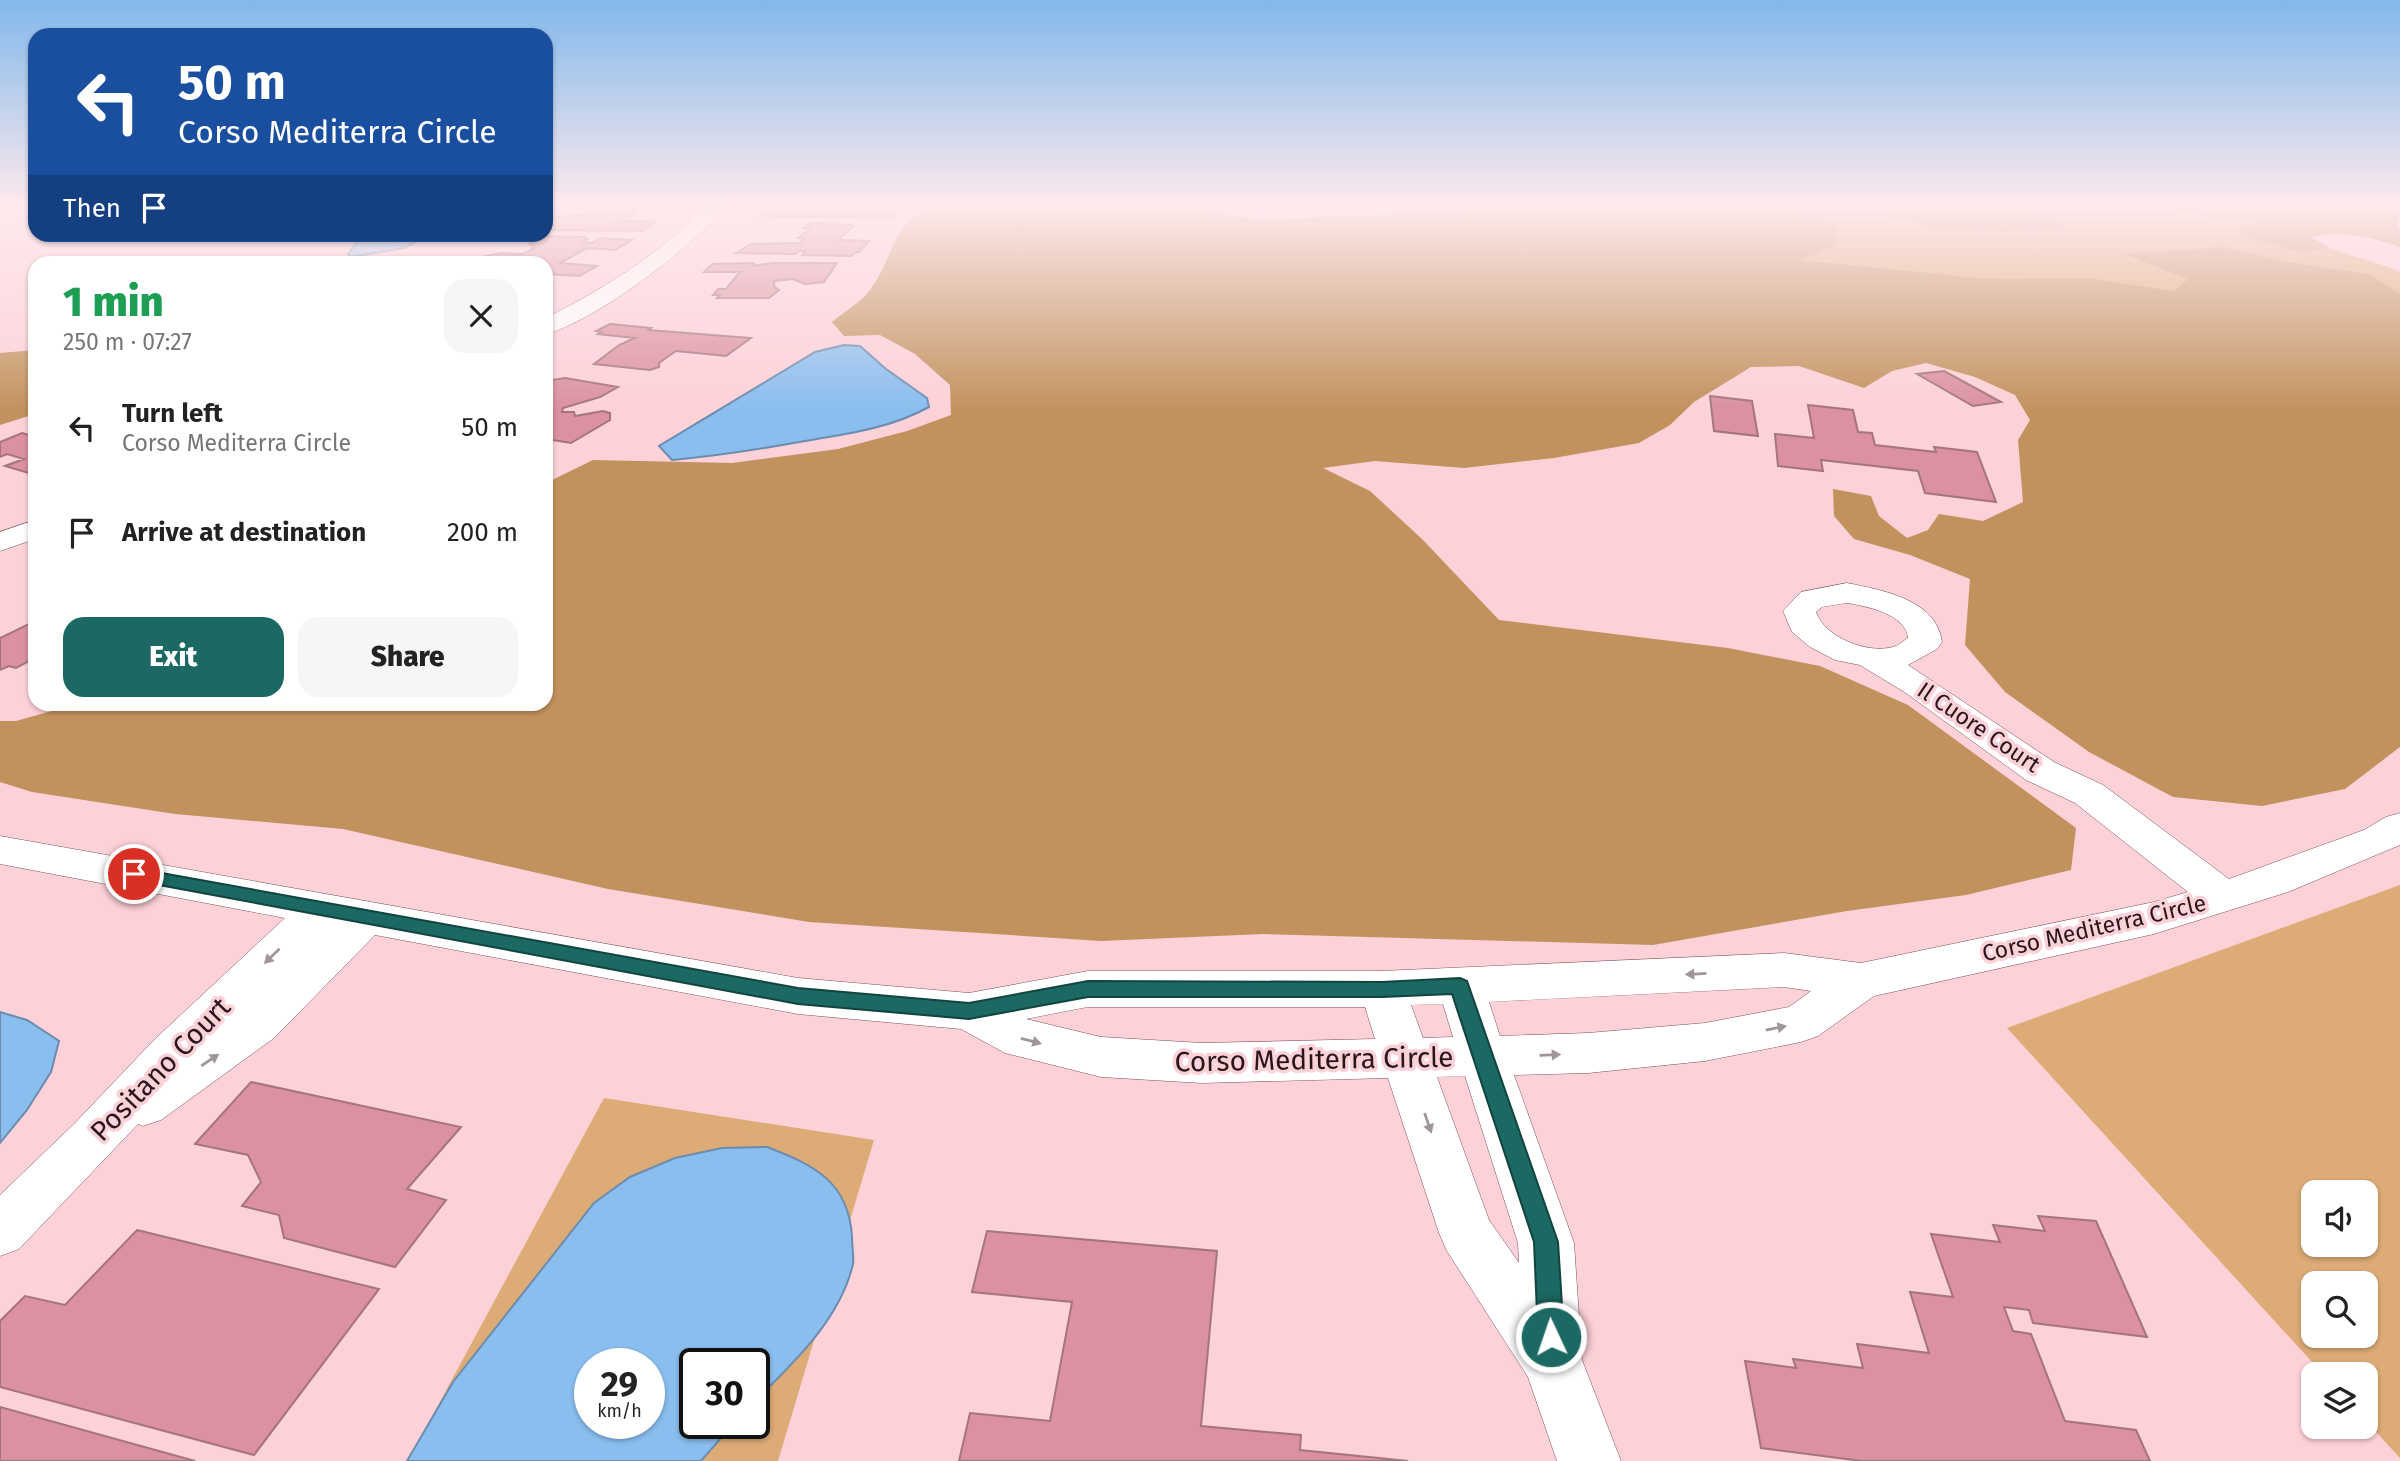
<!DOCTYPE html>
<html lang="en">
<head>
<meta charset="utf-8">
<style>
	body { margin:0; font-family:"Fira Sans",sans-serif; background:#f6f6f6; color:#222; height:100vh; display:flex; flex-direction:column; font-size:26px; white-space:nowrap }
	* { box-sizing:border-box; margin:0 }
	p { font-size:23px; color:#767676 }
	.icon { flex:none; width:38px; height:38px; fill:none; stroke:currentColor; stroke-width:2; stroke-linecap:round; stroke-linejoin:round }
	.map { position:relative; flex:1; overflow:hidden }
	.panel { position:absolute; left:28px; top:256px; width:525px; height:455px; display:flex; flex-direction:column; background:#fff; border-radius:21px; box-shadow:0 2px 5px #0004 }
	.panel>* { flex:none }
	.banner { position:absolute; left:28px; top:28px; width:525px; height:214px; border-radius:21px; box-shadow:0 2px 5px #0004; background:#1a4fa0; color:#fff; overflow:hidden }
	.controls { position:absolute; left:2301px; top:1180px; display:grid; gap:14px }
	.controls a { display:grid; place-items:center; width:77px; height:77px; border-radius:14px; background:#fff; box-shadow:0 2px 5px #0004; font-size:35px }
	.speed { position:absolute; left:574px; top:1348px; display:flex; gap:14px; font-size:35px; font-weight:700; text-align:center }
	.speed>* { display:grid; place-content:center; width:91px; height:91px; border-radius:50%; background:#fff; box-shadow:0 2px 5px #0004; line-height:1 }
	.speed small { font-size:18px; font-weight:400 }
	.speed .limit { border:4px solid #111; border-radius:10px; background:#fff; color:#111 }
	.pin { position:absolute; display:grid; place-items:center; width:60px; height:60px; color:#fff; margin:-30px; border:4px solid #fff; border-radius:50%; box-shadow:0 2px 7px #0007 }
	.me { position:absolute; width:77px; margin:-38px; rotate:357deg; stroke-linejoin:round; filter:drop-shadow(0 0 5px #0008) }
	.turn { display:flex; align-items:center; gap:24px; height:147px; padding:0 35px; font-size:32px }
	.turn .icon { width:91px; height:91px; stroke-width:2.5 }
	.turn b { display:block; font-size:49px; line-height:60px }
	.then { display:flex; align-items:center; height:66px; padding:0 35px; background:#0003; gap:14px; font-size:26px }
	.round { display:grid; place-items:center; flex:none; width:74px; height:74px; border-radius:21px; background:#f6f6f6 }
	.headline { display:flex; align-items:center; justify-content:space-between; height:119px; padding:0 35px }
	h1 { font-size:42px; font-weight:800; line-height:52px; color:#1e9e55 }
	.button { display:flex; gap:14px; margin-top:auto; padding:14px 35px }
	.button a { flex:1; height:80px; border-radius:21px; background:#1c6862; color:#fff; font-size:28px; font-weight:800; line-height:80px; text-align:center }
	.button a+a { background:#f6f6f6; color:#222 }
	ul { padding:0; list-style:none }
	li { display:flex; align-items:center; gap:21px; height:105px; padding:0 35px }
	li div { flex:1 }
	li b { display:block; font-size:26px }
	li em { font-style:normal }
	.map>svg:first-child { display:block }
	.green { fill:#dcab76; fill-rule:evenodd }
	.forest { fill:#c2925e }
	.water { fill:#89beef; stroke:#6c8caf; stroke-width:2; fill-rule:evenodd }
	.building { fill:#db919f; stroke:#a5747d; stroke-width:2 }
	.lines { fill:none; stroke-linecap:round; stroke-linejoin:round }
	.street-casing { stroke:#7e5058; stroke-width:1 }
	.street { fill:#fff; fill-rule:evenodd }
	.oneway { fill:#9f9698 }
	.route { fill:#1c6862; stroke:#124440; stroke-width:2 }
	.labels { text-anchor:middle; stroke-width:7; stroke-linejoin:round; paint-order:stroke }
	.street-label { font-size:23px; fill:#291619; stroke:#fdd1d8 }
	.near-street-label { font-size:28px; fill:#291619; stroke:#fdd1d8 }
</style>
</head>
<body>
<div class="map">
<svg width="2400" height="1461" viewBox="0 0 2400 1461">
	<rect width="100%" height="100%" fill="#fdd1d8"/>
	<!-- green -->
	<path class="green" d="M1802 206H1882L1886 214 1929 227 2006 232 2066 229 2029 206H2151L2231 220 2266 219 2235 228 2303 253 2330 248 2394 269 2400 272V294L2370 274 2289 262 2225 247 2124 255 2189 279 2174 291 2091 278 1991 279 1799 260 1834 246 1837 228Z
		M2400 885V1458L2366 1421V1374H2323L2007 1028ZM2314 1192H2366V1244H2314ZM2314 1283H2366V1335H2314Z
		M604 1098 874 1140 778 1461H408ZM590 1363H649V1423H590ZM695 1363H754V1423H695Z"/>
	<!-- forest -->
	<path class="forest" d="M931 206H1202L1216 212 1256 220 1436 212 1477 206H1802L1837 228 1835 246 1801 260 1991 279 2091 278 2174 291 2188 279 2122 254 2225 247 2289 262 2370 274 2400 294V747L2345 789 2262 806 2173 797 2089 752 2005 692 1965 645 1970 579 1910 555 1854 539 1834 516 1833 489 1871 496 1879 516 1907 538 1928 530 1939 514 1983 521 2023 502 2018 440 2030 420 2015 395 1975 377 1926 363 1892 371 1864 388 1799 366 1751 367 1694 402 1670 425 1639 443 1554 458 1464 468 1375 461 1323 468 1370 491 1422 539 1499 620 1728 648 1820 666 1908 705 2076 828 2071 870 1966 895 1847 911 1653 945 1263 934 1101 941 809 922 608 889 343 829 175 814 32 792 0 782V721H16L77 704H546V483L593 460 732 463 838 449 907 431 951 415 950 385 915 354 880 335 844 336 832 322C844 312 861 302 870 290 893 259 892 224 931 206Z
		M1882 206H2029L2067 229 2006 232 1929 227 1886 214Z
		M2151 206H2400L2398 228 2400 229V247C2371 237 2341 230 2311 237L2330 248 2303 253 2252 239 2234 228 2262 219 2231 220Z
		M35 350V414L0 425V353Z"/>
	<!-- water -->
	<path class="water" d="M362 235V234L438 235 421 239 404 248 351 257 348 254Z
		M844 345 860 346 886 369 927 398 929 407C891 428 848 434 805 441 761 449 717 456 672 460L659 446 815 352Z
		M0 1012 27 1020 59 1041 51 1072 27 1110 0 1143Z
		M767 1147C814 1165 849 1182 852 1237 852 1246 854 1256 853 1264 840 1320 793 1363 754 1402V1363H695V1423H734L701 1461H407L453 1382 594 1203 630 1177 675 1158 722 1148ZM590 1363H649V1423H590Z"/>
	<!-- building -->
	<path class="building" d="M578 206H644L638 210H627L637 211 628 218H621L616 221 655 222 643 231 546 230V217L583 215 593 208Z
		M767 206H899L892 218 758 216Z
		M816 223 850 225 854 226 838 240 869 241 859 252H855L852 256 802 255 805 251H799L795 254 736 253 751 244 800 243 805 238H798L811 228H803L808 224Z
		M543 236 583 237 588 239 583 242 592 243 600 238 632 240 615 250 587 248 560 263 597 266 579 276 546 274V262H474L485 256 501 253 523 254 534 248 527 241Z
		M754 263 752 266 773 263H837L824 282 805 284 793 279 774 281V286L779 290 769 298H717L720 295H713L718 289H726L740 272H704L712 264Z
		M610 324 651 328 648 330 751 338 726 356 676 351 659 363V367L650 370 594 364 619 345 635 338 598 334 601 332 596 331Z
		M1944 371 2001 402 1973 406 1917 374Z
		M565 378 618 387 600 397 563 408 562 412H574L575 416 603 411 610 413V420L571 443 546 439V381Z
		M1710 396 1752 401 1758 436 1714 431Z
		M1808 405 1853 410 1858 432 1872 433 1875 445 1936 452 1934 447 1977 452 1996 502 1925 493 1918 471 1821 460 1823 471 1778 466 1775 434 1814 438Z
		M22 433 35 437V475L5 466 24 459 7 454 0 457V442Z
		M35 621V658L16 668 9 666 0 670V638Z
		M251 1082 461 1127 407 1189 446 1200 395 1267 284 1238 279 1215 242 1206 261 1182 248 1155 195 1144Z
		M2038 1216 2096 1221 2147 1337 2033 1323 2029 1310 2004 1307 2013 1331 2031 1334 2065 1421 2136 1430 2150 1461H1862L1761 1448 1745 1361 1796 1368 1793 1359 1863 1368 1857 1344 1929 1353 1910 1292 1953 1297 1931 1234 2000 1242 1993 1225 2045 1231Z
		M137 1230 379 1289 254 1455 0 1387V1321L25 1296 65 1305Z
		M987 1231 1217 1251 1201 1426 1301 1435 1300 1450 1408 1461H959L970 1413 1050 1421 1072 1302 972 1292Z
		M0 1407 195 1461H0Z"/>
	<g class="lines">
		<defs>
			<path id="street" d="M706 206H725C696 246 593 322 546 334V318C605 288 660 254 706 206Z
				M35 520V539L0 551V532Z
				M1847 583C1881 590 1937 599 1942 642L1937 649 1908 665 2054 762 2103 785 2229 879 2364 830 2386 817 2400 813V845L2288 892 2154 934 1874 996 1818 1036 1801 1042 1705 1061 1588 1073 1514 1075 1574 1243 1582 1360 1621 1461H1557L1528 1377 1447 1251 1439 1233 1388 1078 1202 1083 1101 1077 1005 1053 961 1029 798 1014 375 935 274 1038 161 1120 143 1126 138 1124 19 1249 0 1256V1195L75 1123 155 1039 285 918 0 864V836L798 978 969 993 1088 971H1382L1784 953 1861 963 2154 902 2188 892 2075 803 2026 780 1906 693 1860 665 1835 660 1810 647 1792 632 1783 611 1801 592ZM1847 603C1866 606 1906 614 1908 638 1903 641 1898 646 1893 647 1868 654 1825 638 1816 612L1822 607ZM1784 987 1811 991 1789 1007 1705 1023 1588 1033 1500 1036 1489 1002ZM1443 1004 1453 1037 1423 1038 1411 1005ZM1088 1007H1365L1375 1039 1202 1043 1101 1037 1026 1019ZM1465 1076 1518 1243 1519 1263 1489 1220 1437 1077Z"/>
		</defs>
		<!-- street casing -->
		<use href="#street" class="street-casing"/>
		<!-- street -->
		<use href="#street" class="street"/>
	</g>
	<!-- one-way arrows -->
	<defs><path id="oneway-solid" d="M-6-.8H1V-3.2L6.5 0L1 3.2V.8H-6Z" transform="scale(1.75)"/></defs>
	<g class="oneway">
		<use href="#oneway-solid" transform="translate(272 956) rotate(136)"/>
		<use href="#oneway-solid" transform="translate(1696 974) rotate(177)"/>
		<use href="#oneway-solid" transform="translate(1776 1028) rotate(-11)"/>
		<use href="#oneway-solid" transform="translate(1031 1041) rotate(15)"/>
		<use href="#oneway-solid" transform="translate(1550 1055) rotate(-2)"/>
		<use href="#oneway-solid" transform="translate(210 1060) rotate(-34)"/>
		<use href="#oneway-solid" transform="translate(1428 1123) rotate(71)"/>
	</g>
	<!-- sky -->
	<linearGradient id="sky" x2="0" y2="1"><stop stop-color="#82b8eb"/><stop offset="0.5" stop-color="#feeaed"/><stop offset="1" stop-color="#feeaed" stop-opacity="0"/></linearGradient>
	<rect width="2400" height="411" fill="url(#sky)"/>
	<!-- route -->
	<path class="route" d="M134 868 798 988 969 1003 1088 981 1382 982 1460 978 1467 981 1558 1242 1564 1337 1560 1346 1551 1350 1542 1346 1538 1337 1534 1242 1452 994 1382 997H1088L969 1019 798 1004 127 879 125 874 127 870Z"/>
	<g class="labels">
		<!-- street labels -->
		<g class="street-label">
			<text transform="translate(1979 727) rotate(34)" y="8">Il Cuore Court</text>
			<text transform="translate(2094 928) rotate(-13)" y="8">Corso Mediterra Circle</text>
		</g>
		<!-- near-street labels -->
		<g class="near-street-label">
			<text transform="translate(1314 1059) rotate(-1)" y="10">Corso Mediterra Circle</text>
			<text transform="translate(160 1069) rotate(-46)" y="10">Positano Court</text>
		</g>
	</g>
</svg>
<div class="controls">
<a><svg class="icon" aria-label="sound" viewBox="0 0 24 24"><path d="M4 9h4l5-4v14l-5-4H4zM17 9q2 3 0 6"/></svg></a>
<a><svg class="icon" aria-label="search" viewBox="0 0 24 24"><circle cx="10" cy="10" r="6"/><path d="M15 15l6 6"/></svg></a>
<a><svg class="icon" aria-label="layers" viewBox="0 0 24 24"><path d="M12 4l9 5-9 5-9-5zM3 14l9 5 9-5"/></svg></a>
</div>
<div class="speed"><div>29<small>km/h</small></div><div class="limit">30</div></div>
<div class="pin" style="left:134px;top:874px;background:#d93025"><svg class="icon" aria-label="arrive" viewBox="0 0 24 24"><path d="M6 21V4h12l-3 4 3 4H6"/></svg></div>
<svg class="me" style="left:1551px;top:1337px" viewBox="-20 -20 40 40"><circle r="17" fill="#1c6862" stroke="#fff" stroke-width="3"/><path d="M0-11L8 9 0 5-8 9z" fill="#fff"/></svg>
<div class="banner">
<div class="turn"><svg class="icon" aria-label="left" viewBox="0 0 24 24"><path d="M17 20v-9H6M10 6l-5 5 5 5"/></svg><div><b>50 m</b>Corso Mediterra Circle</div></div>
<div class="then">Then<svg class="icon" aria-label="arrive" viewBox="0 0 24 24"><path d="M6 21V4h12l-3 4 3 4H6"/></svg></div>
</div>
<section class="panel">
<div class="headline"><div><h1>1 min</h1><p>250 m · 07:27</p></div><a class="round"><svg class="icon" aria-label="close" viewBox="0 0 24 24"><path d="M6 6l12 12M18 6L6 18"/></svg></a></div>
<ul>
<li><svg class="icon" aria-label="left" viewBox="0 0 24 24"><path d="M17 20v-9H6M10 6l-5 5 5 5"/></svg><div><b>Turn left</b><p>Corso Mediterra Circle</p></div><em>50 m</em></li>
<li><svg class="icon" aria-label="arrive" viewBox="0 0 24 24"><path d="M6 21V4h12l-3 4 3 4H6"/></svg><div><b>Arrive at destination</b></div><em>200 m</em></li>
</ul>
<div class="button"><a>Exit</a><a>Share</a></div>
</section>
</div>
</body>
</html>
